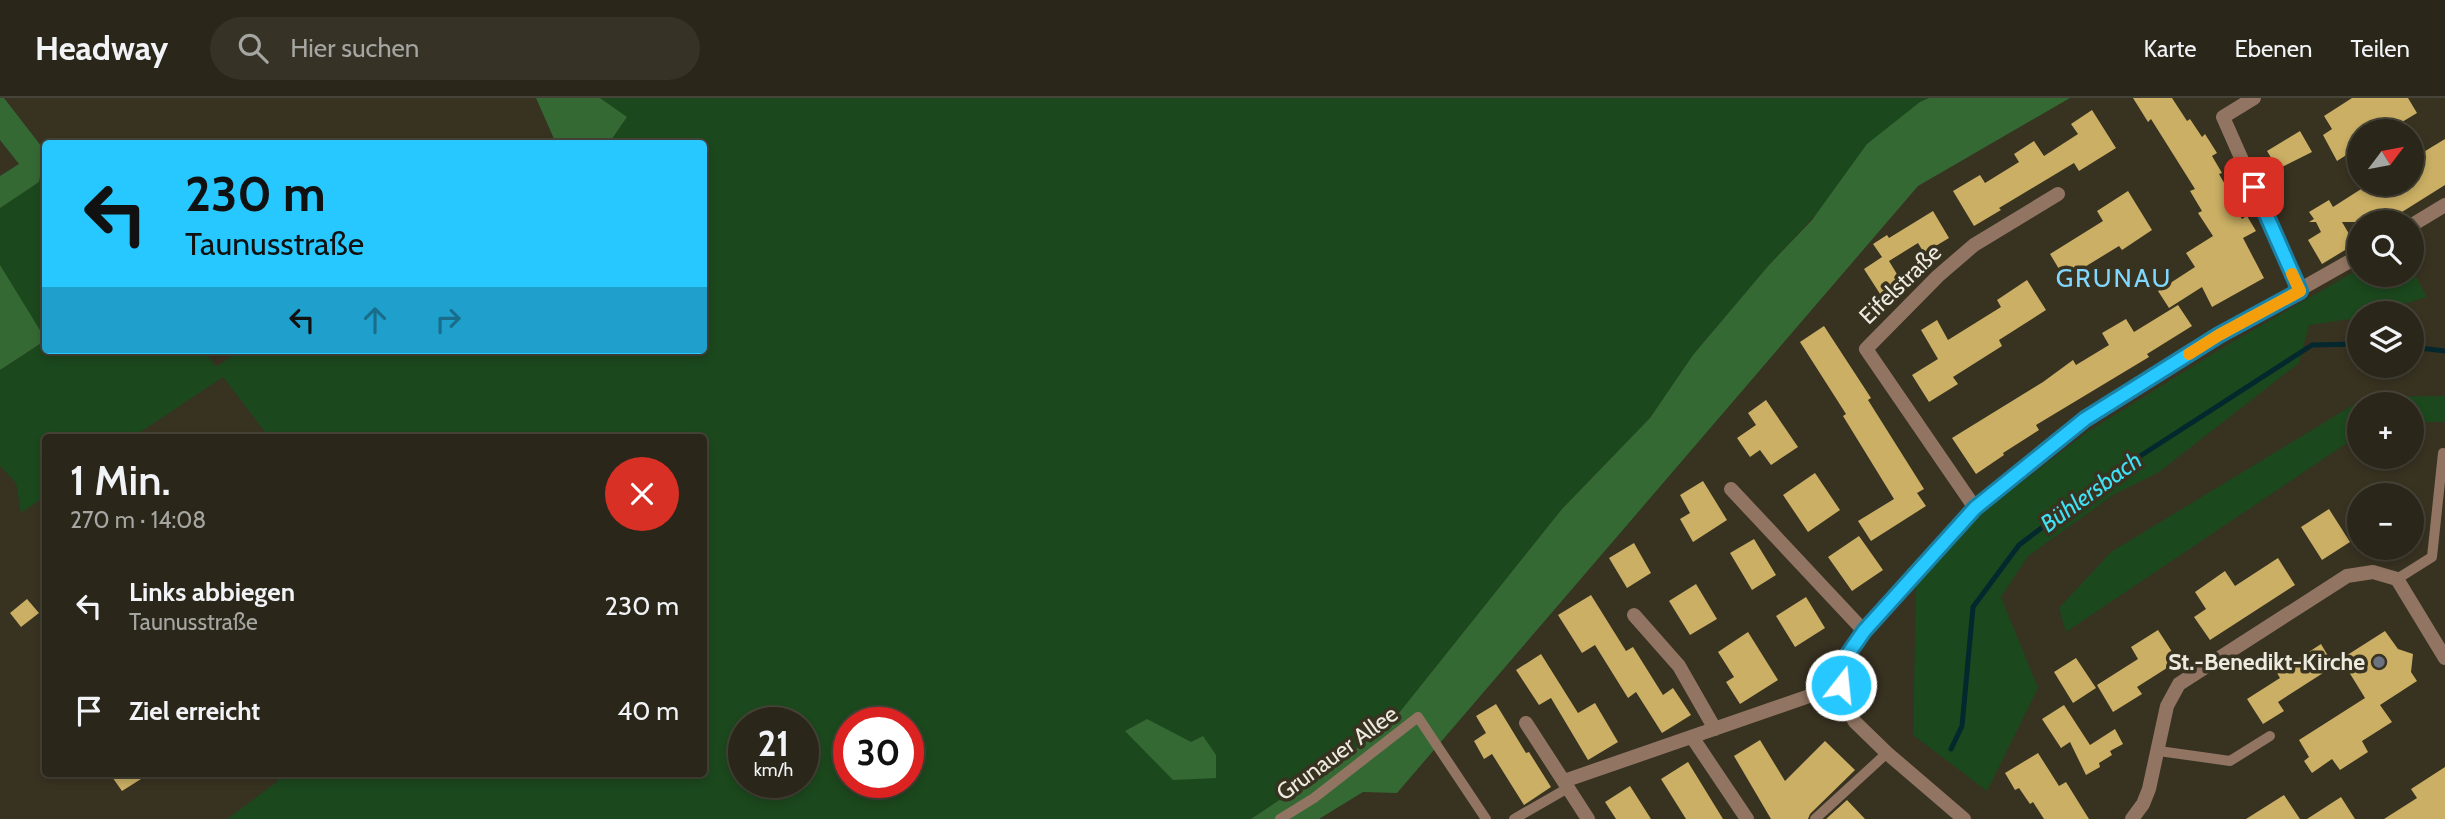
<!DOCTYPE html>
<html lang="de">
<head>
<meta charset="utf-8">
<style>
	body { margin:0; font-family:Cabin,sans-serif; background:#363226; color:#f1f3f6; height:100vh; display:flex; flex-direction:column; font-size:26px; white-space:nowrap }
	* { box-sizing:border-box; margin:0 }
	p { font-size:23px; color:#a5a5a2 }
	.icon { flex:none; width:38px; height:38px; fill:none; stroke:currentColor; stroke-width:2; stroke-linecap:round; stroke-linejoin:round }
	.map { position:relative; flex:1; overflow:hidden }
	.sheet { position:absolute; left:42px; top:336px; width:665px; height:343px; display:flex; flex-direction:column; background:#2a2619; border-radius:7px; box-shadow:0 4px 10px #0003,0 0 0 2px #464338 }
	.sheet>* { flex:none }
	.banner { position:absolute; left:42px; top:42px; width:665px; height:214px; border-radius:7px; box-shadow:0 4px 10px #0003,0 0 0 2px #464338; background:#27c8ff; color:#111; overflow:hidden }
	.needle { width:46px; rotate:58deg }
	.tools { position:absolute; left:2347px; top:21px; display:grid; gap:14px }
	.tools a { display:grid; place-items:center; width:77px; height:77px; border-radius:50%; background:#2a2619; box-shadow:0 4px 10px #0003,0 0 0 2px #464338; font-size:35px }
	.speed { position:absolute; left:728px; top:609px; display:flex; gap:14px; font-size:35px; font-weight:700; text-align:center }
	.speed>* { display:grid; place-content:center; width:91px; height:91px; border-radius:50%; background:#2a2619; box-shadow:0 4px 10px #0003,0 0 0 2px #464338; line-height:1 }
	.speed small { font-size:18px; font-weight:400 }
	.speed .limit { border:10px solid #d22; background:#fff; color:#111 }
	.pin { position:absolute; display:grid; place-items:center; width:60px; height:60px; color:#fff; margin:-30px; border-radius:14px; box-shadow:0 4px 10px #0006 }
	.me { position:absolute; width:77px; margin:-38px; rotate:16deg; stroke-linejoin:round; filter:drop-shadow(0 0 5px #0008) }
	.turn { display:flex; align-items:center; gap:24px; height:147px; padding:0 28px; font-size:32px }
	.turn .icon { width:91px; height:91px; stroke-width:2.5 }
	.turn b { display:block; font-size:49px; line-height:60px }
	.lanes { display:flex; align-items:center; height:66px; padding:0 28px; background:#0003; justify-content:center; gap:35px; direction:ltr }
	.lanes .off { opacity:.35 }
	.round { display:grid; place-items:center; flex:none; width:74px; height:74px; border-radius:37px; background:#363226 }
	.headline { display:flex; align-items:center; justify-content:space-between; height:119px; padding:0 28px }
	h1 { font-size:42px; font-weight:600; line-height:52px }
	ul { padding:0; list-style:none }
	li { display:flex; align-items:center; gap:21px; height:105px; padding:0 28px }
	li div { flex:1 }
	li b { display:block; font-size:26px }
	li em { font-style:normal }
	header { display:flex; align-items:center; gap:42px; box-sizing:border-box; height:98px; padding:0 35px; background:#2a2619; border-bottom:2px solid #464338 }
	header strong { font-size:33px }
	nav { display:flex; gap:38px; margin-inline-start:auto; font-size:24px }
	.search { width:490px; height:63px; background:#363226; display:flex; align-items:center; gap:18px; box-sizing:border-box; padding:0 24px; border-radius:38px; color:#a5a5a2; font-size:26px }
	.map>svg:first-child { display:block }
	.green { fill:#1c481d; fill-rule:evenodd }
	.forest { fill:#346934 }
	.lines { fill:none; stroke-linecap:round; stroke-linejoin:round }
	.stream { stroke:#04282d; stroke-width:5 }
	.building { fill:#caaf64 }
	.lane { stroke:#917562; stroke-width:10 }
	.street { stroke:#917562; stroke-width:14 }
	.route-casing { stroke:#1982a6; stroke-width:18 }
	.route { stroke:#27c8ff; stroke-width:12 }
	.slow { stroke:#f59e0b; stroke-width:12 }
	.worship-dot { fill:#6b7280; stroke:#383221; stroke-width:2.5 }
	.labels { text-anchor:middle; stroke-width:7; stroke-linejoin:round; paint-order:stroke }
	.street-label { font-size:23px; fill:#edeadf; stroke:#383221 }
	.poi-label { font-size:23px; font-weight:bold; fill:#edeadf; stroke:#383221; text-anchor:end }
	.water-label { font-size:24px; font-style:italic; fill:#40e1f5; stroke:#383221 }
	.quarter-label { font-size:26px; letter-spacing:2px; fill:#80d8fe; stroke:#383221 }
</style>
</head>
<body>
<header>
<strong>Headway</strong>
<div class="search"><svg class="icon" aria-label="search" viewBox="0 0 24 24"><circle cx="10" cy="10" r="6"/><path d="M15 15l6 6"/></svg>Hier suchen</div>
<nav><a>Karte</a><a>Ebenen</a><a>Teilen</a></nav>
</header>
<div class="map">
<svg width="2445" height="721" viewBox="0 0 2445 721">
	<rect width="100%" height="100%" fill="#383221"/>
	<!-- green -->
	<path class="green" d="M600 0H1929L1920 4 1769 167 1693 257 1650 320 1562 411 1387 630 1251 721H227L278 683 273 676H704V340L269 339 223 279 133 339 46 340 45 398 21 415 16 385 0 368V272L45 243 46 252H203L216 269 240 252H704V46L609 45 627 19ZM744 625H803V684H744ZM849 625H908V684H849Z
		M45 53V242L0 167V110L39 84Z
		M2359 171V177H2412V171L2427 199 2373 215H2359L2358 220 2309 227 2299 265 2159 374 2113 397 2028 458 2001 499 2038 590 1987 693 1913 637 1916 488 1983 414 2087 334 2227 247Z
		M2445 298V324H2412V306H2359V337L2066 534 2059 510 2111 454 2366 299Z"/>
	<!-- forest -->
	<path class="forest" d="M0 0H4L45 53 39 84 0 110V78L19 66 0 42Z
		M536 0H600L627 19 609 45H549L555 43Z
		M1929 0H2070L1918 88 1397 695 1363 694 1319 721H1251L1387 630 1562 411 1650 320 1693 257 1769 167 1812 122 1867 46 1920 4Z
		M0 167 46 242 0 272Z
		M1147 621 1191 644 1203 638 1216 657V680L1173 682 1125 633Z"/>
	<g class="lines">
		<!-- stream -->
		<path class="stream" d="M2412 249 2445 253
			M1951 651 1962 628 1973 509 2019 447 2117 373 2312 247 2359 246"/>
	</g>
	<!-- building -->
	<path class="building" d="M2133 0H2172L2187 23 2190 21 2202 39 2205 36 2217 55 2212 58 2222 75 2219 76 2230 95 2227 97 2242 121 2247 118 2256 133 2243 140 2264 180 2212 209 2202 189 2169 210 2158 193 2195 169 2186 155 2213 138 2198 115 2202 113 2190 93 2195 91 2151 21 2148 24Z
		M2352 0H2408L2417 15 2387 33H2359V49L2337 63 2323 37 2332 31 2324 18Z
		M2092 12 2116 50 2079 73 2074 65 1999 110 2001 112 1974 128 1953 93 1980 77 1985 85 2019 64 2014 56 2034 43 2044 58 2078 36 2071 26Z
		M2300 33 2312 54 2278 71 2267 53Z
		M2445 41V87L2386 124H2342L2355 146 2322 166 2308 142 2321 134 2316 124H2309L2314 121 2309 114 2329 102 2333 109 2369 86H2412V61Z
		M2128 93 2152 132 2122 152 2119 148 2065 181 2050 156 2103 123 2097 113Z
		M1933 113 1949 140 1924 155 1918 145 1889 163 1903 186 1882 199 1864 171 1882 159 1873 146 1887 137 1889 140Z
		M2027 182 2046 212 1999 242 2002 248 1953 279 1958 286 1929 304 1912 277 1938 261 1921 232 1937 222 1948 242 2001 209 1997 202Z
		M2178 207 2192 228 2147 256 2149 259 2036 327 2039 332 2003 355 2004 357 1976 376 1952 340 2043 284 2073 262 2076 267 2109 247 2102 235 2126 221 2134 234Z
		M1824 228 1871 300 1868 302 1924 391 1917 395 1926 408 1871 443 1858 423 1894 401 1843 318 1846 316 1800 244Z
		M1766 302 1798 349 1771 367 1760 352 1750 359 1737 340 1756 327 1748 315Z
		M1815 375 1840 412 1808 434 1783 397Z
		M1703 383 1727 422 1693 444 1680 421 1690 415 1680 397Z
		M2329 411 2350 444 2322 462 2301 429Z
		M1859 438 1883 472 1852 493 1828 459Z
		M1754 441 1776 477 1752 492 1730 455Z
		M1634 445 1651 475 1627 490 1609 460Z
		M2278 460 2295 487 2210 542 2194 519 2206 511 2195 494 2225 473 2235 488Z
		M1696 486 1717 521 1690 537 1669 503Z
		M1591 497 1626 553 1633 549 1663 597 1673 590 1691 617 1662 635 1636 594 1628 600 1595 547 1582 555 1558 517Z
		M1806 499 1825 530 1795 549 1776 518Z
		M27 501 39 515 21 529 10 515Z
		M2158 532 2178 563 2137 589 2142 596 2113 614 2097 587 2138 561 2131 549Z
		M2385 533 2398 551 2413 556 2411 574 2417 583 2380 607 2392 624 2362 643 2368 654 2340 672 2332 661 2312 675 2304 663 2309 659 2299 642 2365 600 2341 561Z
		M1748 534 1778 582 1740 606 1726 584 1734 579 1718 554Z
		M2321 546 2334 568 2278 604 2284 613 2263 626 2247 601 2280 580 2277 575Z
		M1541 556 1578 615 1595 605 1618 644 1588 662 1551 600 1539 607 1516 572Z
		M2076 560 2096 590 2073 605 2054 574Z
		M1496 606 1526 655 1529 654 1551 689 1524 707 1492 656 1484 661 1474 643 1486 635 1476 618Z
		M2064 607 2090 647 2115 631 2123 646 2110 653 2112 657 2099 665 2100 669 2086 677 2070 644 2061 650 2042 621Z
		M1760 642 1785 683 1825 643 1855 672 1810 716 1808 721H1771L1734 658Z
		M2038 655 2059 688 2066 684 2089 721H2044L2033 704 2030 706 2019 690 2015 692 2005 675Z
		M1688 664 1723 721H1686L1661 681Z
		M2445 669V721H2384L2417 700 2411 691Z
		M110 676H149L122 693Z
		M1630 688 1651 721H1616L1605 704Z
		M2284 697 2300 721H2246Z
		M2341 699 2355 721H2307Z
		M1847 702 1865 721H1826Z"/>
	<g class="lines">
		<!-- lane -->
		<path class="lane" d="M2397 481 2432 459 2443 355
			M2159 653 2230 663 2270 638
			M1280 721 1314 700 1418 619 1486 721
			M1514 721 1568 690
			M1815 721 1887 655"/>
		<!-- street -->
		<path class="street" d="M2254 0 2223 19 2300 193
			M2412 127 2445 107
			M1731 391 1864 533
			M1975 410 1866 251 1938 178 1974 147 2058 96
			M1634 517 1679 568 1715 631
			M1526 625 1588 721
			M1692 639 1747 721
			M1564 683 1841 587
			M1964 721 1887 655 1855 624 1845 607 1841 587 1846 559 1864 533 1975 410 2085 322 2219 237 2359 158
			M2132 721 2143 706 2149 691 2167 608 2179 586 2347 478 2373 474 2397 481 2445 560"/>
	</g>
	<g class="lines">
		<defs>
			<path id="route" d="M1841 587 1846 559 1864 533 1975 410 2085 321 2219 237 2300 193 2254 89"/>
		</defs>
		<!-- route casing -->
		<use href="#route" class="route-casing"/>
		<!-- route -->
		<use href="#route" class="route"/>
		<!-- slow -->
		<path class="slow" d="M2189 256 2219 237 2300 193 2292 176"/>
	</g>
	<!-- markers -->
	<circle class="worship-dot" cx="2379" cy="564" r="7"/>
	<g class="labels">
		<!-- street labels -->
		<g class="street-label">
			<text transform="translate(1900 186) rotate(-44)" y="8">Eifelstraße</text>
			<text transform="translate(1337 655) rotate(-36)" y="8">Grunauer Allee</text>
		</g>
		<!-- poi labels -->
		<g class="poi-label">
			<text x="2365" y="572">St.-Benedikt-Kirche</text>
		</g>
		<!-- water labels -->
		<g class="water-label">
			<text transform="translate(2091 394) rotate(-36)" y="8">Bühlersbach</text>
		</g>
		<!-- quarter labels -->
		<g class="quarter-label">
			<text x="2114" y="189">GRUNAU</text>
		</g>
	</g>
</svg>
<div class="tools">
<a><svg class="needle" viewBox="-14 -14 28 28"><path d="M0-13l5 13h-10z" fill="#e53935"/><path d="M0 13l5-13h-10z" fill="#a5a5a2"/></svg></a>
<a><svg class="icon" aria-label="search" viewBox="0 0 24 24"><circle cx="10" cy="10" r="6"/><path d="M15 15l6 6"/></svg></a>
<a><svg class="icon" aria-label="layers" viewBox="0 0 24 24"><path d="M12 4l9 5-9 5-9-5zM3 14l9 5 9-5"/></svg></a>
<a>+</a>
<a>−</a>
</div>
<div class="speed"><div>21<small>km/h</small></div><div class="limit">30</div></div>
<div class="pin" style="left:2254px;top:89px;background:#d93025"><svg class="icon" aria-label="arrive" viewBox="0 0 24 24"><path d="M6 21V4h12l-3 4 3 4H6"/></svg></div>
<svg class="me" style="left:1841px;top:587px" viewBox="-20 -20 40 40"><circle r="17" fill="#27c8ff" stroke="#fff" stroke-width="3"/><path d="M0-11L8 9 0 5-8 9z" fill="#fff"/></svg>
<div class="banner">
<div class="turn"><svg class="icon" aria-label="left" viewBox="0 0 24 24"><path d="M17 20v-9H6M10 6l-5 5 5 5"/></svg><div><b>230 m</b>Taunusstraße</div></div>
<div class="lanes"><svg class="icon" aria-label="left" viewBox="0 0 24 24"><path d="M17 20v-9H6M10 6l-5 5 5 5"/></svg><svg class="icon off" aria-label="ahead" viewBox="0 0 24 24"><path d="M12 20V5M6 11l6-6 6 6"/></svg><svg class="icon off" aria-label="right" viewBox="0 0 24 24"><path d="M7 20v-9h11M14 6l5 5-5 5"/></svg></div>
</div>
<section class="sheet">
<div class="headline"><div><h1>1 Min.</h1><p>270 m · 14:08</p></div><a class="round" style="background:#d93025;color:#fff"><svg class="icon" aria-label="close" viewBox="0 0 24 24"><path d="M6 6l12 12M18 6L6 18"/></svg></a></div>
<ul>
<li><svg class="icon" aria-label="left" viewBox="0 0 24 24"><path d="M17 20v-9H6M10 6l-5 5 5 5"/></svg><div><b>Links abbiegen</b><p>Taunusstraße</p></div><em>230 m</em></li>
<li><svg class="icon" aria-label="arrive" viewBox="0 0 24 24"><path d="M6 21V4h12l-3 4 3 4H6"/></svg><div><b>Ziel erreicht</b></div><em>40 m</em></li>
</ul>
</section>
</div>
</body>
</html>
